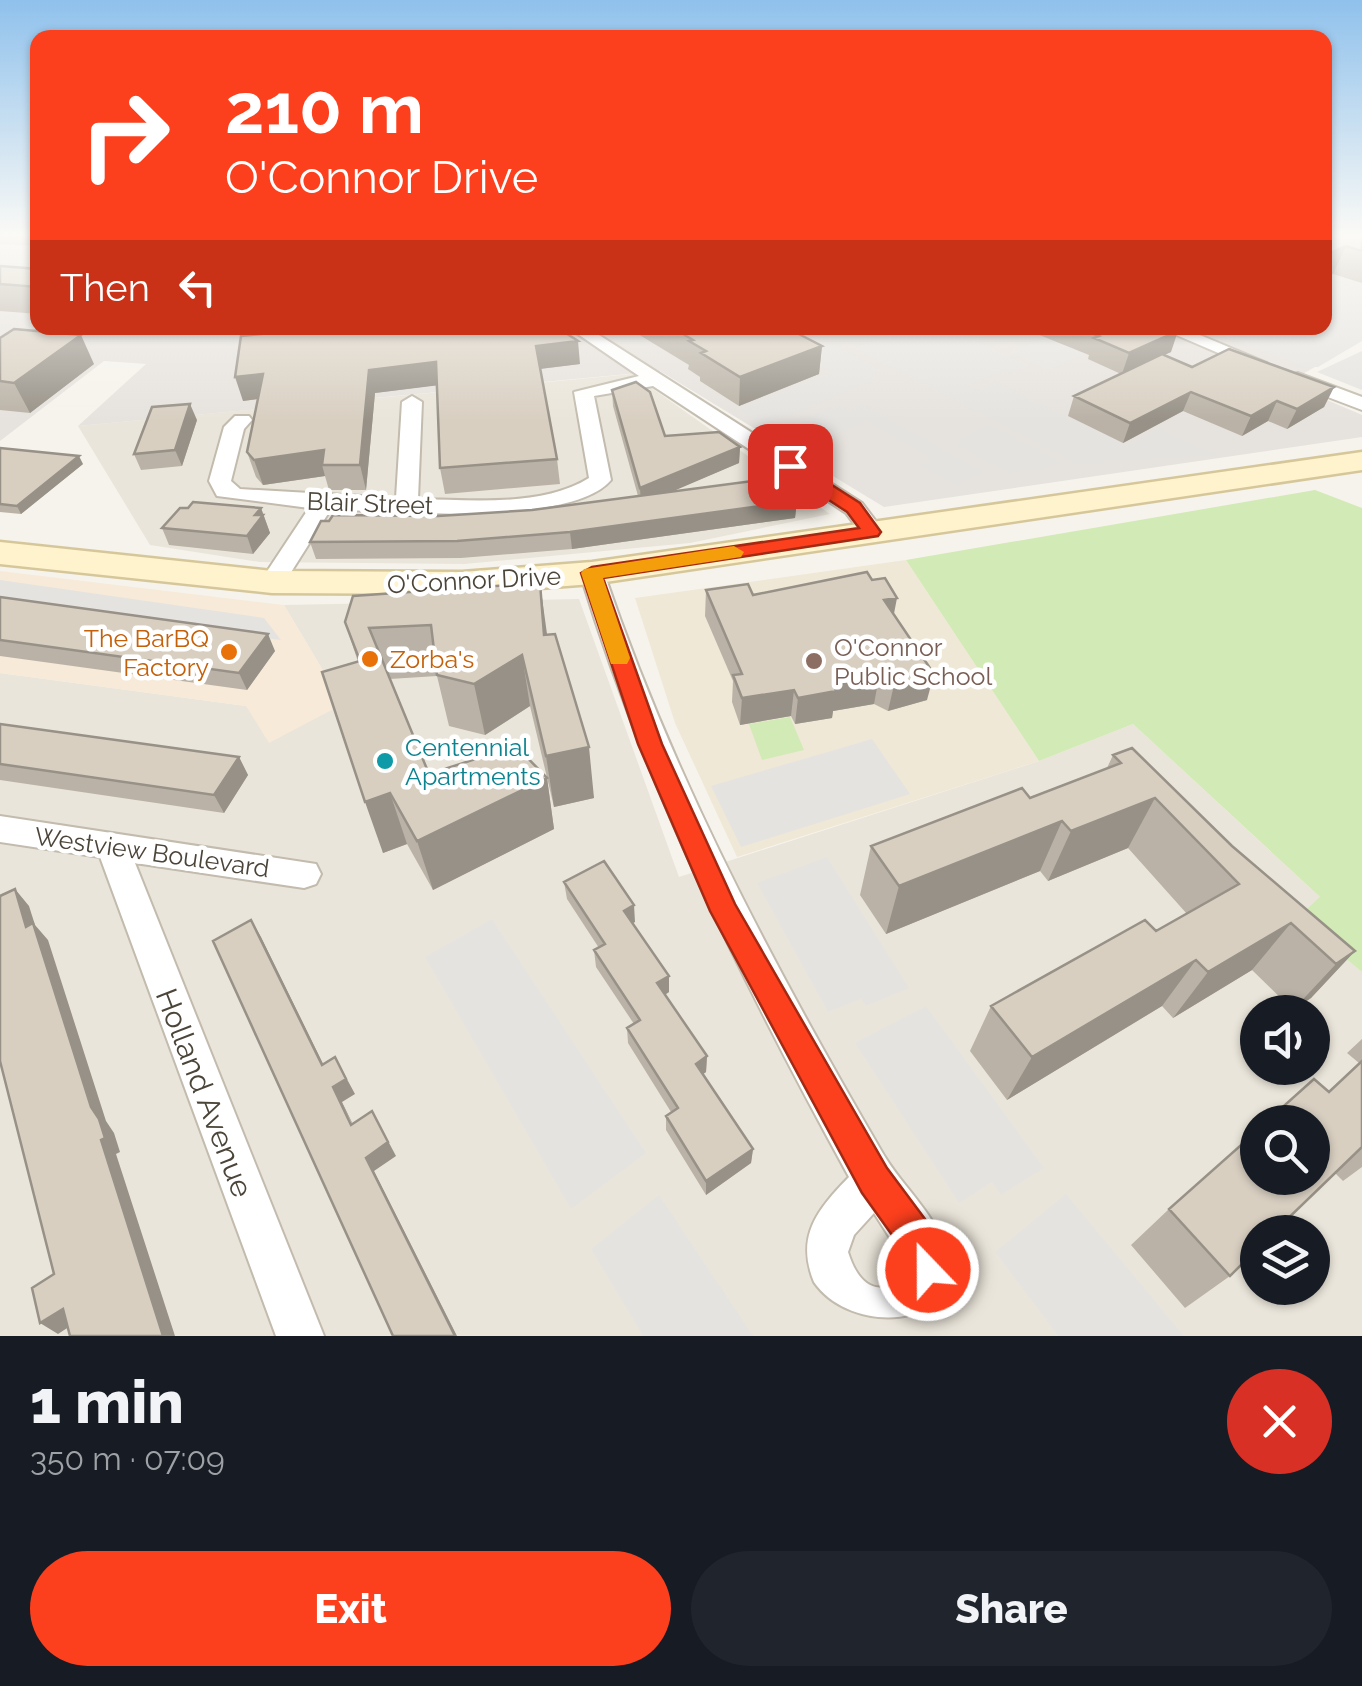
<!DOCTYPE html>
<html lang="en">
<head>
<meta charset="utf-8">
<style>
	body { margin:0; font-family:Raleway,sans-serif; background:#20242c; color:#f1f3f6; height:100vh; display:flex; flex-direction:column; font-size:38px; white-space:nowrap }
	* { box-sizing:border-box; margin:0 }
	p { font-size:32px; color:#9ea1a6 }
	.icon { flex:none; width:55px; height:55px; fill:none; stroke:currentColor; stroke-width:2; stroke-linecap:round; stroke-linejoin:round }
	.map { position:relative; height:1336px; overflow:hidden }
	.details { display:flex; flex-direction:column; background:#171b24; flex:1 }
	.details>* { flex:none }
	.guide { position:absolute; left:30px; top:30px; width:1302px; height:305px; border-radius:20px; box-shadow:0 2px 8px #0004; background:#fc3f1d; color:#fff; overflow:hidden }
	.tools { position:absolute; left:1240px; top:995px; display:grid; gap:20px }
	.tools a { display:grid; place-items:center; width:90px; height:90px; border-radius:50%; background:#171b24; box-shadow:0 2px 8px #0004; font-size:50px }
	.pin { position:absolute; display:grid; place-items:center; width:85px; height:85px; color:#fff; margin:-42px; border-radius:20px; box-shadow:0 5px 15px #0006 }
	.me { position:absolute; width:110px; margin:-55px; rotate:338deg; stroke-linejoin:round; filter:drop-shadow(0 0 8px #0008) }
	.turn { display:flex; align-items:center; gap:35px; height:210px; padding:0 30px; font-size:45px }
	.turn .icon { width:130px; height:130px; stroke-width:2.5 }
	.turn b { display:block; font-size:70px; line-height:85px }
	.then { display:flex; align-items:center; height:95px; padding:0 30px; background:#0003; gap:20px; font-size:38px }
	.round { display:grid; place-items:center; flex:none; width:105px; height:105px; border-radius:52px; background:#20242c }
	.overview { display:flex; align-items:center; justify-content:space-between; height:170px; padding:0 30px }
	h1 { font-size:60px; font-weight:800; line-height:75px }
	.cta { display:flex; gap:20px; margin-top:auto; padding:20px 30px }
	.cta a { flex:1; height:115px; border-radius:60px; background:#fc3f1d; color:#fff; font-size:40px; font-weight:800; line-height:115px; text-align:center }
	.cta a+a { background:#20242c; color:#f1f3f6 }
	.map>svg:first-child { display:block }
	.residential { fill:#eae5da; fill-rule:evenodd }
	.commercial { fill:#f7ead8 }
	.industrial { fill:#e6e2dd }
	.education { fill:#efe8d6 }
	.green { fill:#d2eab5 }
	.parking { fill:#e5e3e0 }
	.lines { fill:none; stroke-linecap:round; stroke-linejoin:round }
	.street-casing { stroke:#c2bbae; stroke-width:4 }
	.secondary-casing { stroke:#d6c79b; stroke-width:5 }
	.street { fill:#fff; fill-rule:evenodd }
	.secondary { fill:#fff3cd; fill-rule:evenodd }
	.wall { fill:#bab2a6 }
	.shaded-wall { fill:#979187 }
	.building { fill:#d8cfc1; stroke:#979187; stroke-width:2.5 }
	.route { fill:#fc3f1d; stroke:#a42913; stroke-width:2.5 }
	.slow { fill:#f59e0b }
	.food-dot { fill:#e8710a; stroke:#fff; stroke-width:4 }
	.education-dot { fill:#8d6e63; stroke:#fff; stroke-width:4 }
	.culture-dot { fill:#0f9aa8; stroke:#fff; stroke-width:4 }
	.labels { text-anchor:middle; stroke-width:9; stroke-linejoin:round; paint-order:stroke }
	.street-label { font-size:25px; fill:#4b4439; stroke:#fff }
	.food-label { font-size:25px; fill:#c56008; stroke:#fff; text-anchor:end }
	.education-label { font-size:25px; fill:#785e54; stroke:#fff; text-anchor:start }
	.culture-label { font-size:25px; fill:#0d838f; stroke:#fff; text-anchor:start }
	.near-street-label { font-size:30px; fill:#4b4439; stroke:#fff }
</style>
</head>
<body>
<div class="map">
<svg width="1362" height="1336" viewBox="0 0 1362 1336">
	<rect width="100%" height="100%" fill="#f6f3ec"/>
	<!-- residential -->
	<path class="residential" d="M632 374 830 514 690 543 464 564 260 562 150 545 78 426Z
		M579 599 679 877 1039 761 1133 724 1321 898 1298 918 1362 972V1336H0V673L246 706 343 704 284 605ZM1258 1012H1312V1068H1258ZM1258 1122H1312V1178H1258ZM1258 1232H1312V1288H1258Z"/>
	<!-- commercial -->
	<path class="commercial" d="M0 571 284 605 343 704 269 743 246 706 0 673Z"/>
	<!-- industrial -->
	<path class="industrial" d="M0 234H37L38 328H1325V234H1362V340L1287 383 1362 415V437L884 507 660 371 78 426 146 364 104 361 0 441Z"/>
	<!-- education -->
	<path class="education" d="M906 560 1039 761 737 857 675 723 635 598Z"/>
	<!-- green -->
	<path class="green" d="M1315 490 1362 508V972L1297 918 1320 897 1133 724 1039 761 906 560Z
		M790 717 804 750 762 760 749 724Z"/>
	<!-- parking -->
	<path class="parking" d="M1329 280 1362 291V341L1318 367 1303 366 1204 328H1237L1255 334 1268 328H1325V282Z
		M907 328H948L1031 367 994 374 967 386 977 391 996 383 1129 446 1159 429 1215 455 1075 463 855 348Z
		M1047 337 1084 354 1048 370 1011 352Z
		M829 343 880 370 871 374 877 378 764 425 739 409 833 372 800 353Z
		M1362 351V390L1317 372Z
		M863 404 983 472 955 485 921 465 932 459 866 421 805 447 778 430 838 405 847 410Z
		M989 424 1064 463 1009 473 954 443Z
		M0 580 264 618 281 640 0 603Z
		M872 739 910 794 741 847 711 786Z
		M827 857 909 988 866 1006 861 999 828 1012 757 883Z
		M492 919 646 1153 571 1209 425 957Z
		M926 1006 1044 1168 1001 1195 992 1182 959 1203 855 1043Z
		M1066 1194 1184 1336H1058L995 1252Z
		M659 1195 753 1336H643L591 1249Z"/>
	<g class="lines">
		<defs>
			<path id="street" d="M569 328H588L862 503 884 532 872 539 864 537 846 513 653 386 594 396 611 480C571 527 392 512 331 509L281 588H263L260 582 309 508 217 496 209 481 224 427 235 416H249L252 420 244 429 231 481 240 489 396 498 402 402 412 396 422 402 418 499C471 500 543 507 589 478L574 392 639 376Z
				M1160 328H1183L1267 363 1251 367Z
				M1298 373 1362 397V410L1291 383V375Z
				M592 565 604 573C674 779 773 965 882 1152 903 1189 940 1216 948 1260 961 1328 851 1336 814 1282 795 1236 818 1209 849 1177 742 982 645 786 580 573ZM874 1213 904 1260 900 1279C873 1300 856 1278 848 1252L854 1235Z
				M0 816 316 864 321 874 316 884 304 888 135 863 324 1336H276L100 857 0 842Z"/>
			<path id="secondary" d="M1362 452V470L592 584 462 594 272 593 0 564V542L272 571 462 572 592 562Z"/>
		</defs>
		<!-- street casing -->
		<use href="#street" class="street-casing"/>
		<!-- secondary casing -->
		<use href="#secondary" class="secondary-casing"/>
		<!-- street -->
		<use href="#street" class="street"/>
		<!-- secondary -->
		<use href="#secondary" class="secondary"/>
	</g>
	<!-- wall -->
	<path class="wall" d="M0 234H38V246L0 244Z
		M1325 234H1362V283L1333 274 1325 277Z
		M0 266 38 269V314L0 311Z
		M320 328 580 364 540 369 557 459 560 484 445 494 440 468 437 385 375 393 366 490H329L325 476 263 485 256 477 247 452 258 399 243 401Z
		M628 328H799L798 334 822 346 819 374 739 406 700 381V377L688 369 689 365Z
		M1022 328H1170L1171 352 1164 355 1192 367 1334 387 1324 407 1287 429 1268 421 1242 436 1183 411 1123 443 1068 416 1074 396 1121 374 1088 359 1089 355Z
		M0 338 94 364 30 413 0 410Z
		M612 390 665 436 740 447 739 463 672 491 779 484 797 501 795 518 572 549 461 558 316 559 310 542 438 516 532 510 638 496 613 406Z
		M197 420 182 466 141 470 134 454Z
		M0 448 83 464 21 514 0 512Z
		M261 508 270 533 253 554 169 545 162 528Z
		M706 590 753 595 894 614 927 700 888 711 874 704 833 711 832 718 795 724 791 716 740 725 732 702 733 681 705 616Z
		M353 596 547 635 594 798 554 807 530 706 485 735 449 726 437 676 390 679 429 774 547 778 554 829 433 890 407 844 383 853 358 662 345 622Z
		M0 597 275 651 247 690 0 656Z
		M0 724 239 757 248 775 224 813 0 780Z
		M1113 755 1232 846 1355 951 1311 998 1293 1010 1252 970 1173 1018 1162 1006 1007 1100 970 1051 991 1006 1156 931 1187 914 1128 848 1048 881 1040 871 886 934 860 895 871 846 1030 798 1107 768Z
		M564 882 635 922 632 923 669 976V992L665 995 707 1056 706 1072 703 1074 753 1149 751 1163 706 1195 666 1130V1116L671 1112 628 1043 627 1028 634 1024 596 967 594 950 599 948 567 899Z
		M1362 1039V1167L1343 1181 1335 1173 1230 1276 1185 1308 1131 1245 1169 1209 1328 1092 1359 1063 1347 1053Z"/>
	<!-- shaded-wall -->
	<path class="shaded-wall" d="M1346 246 1333 274 1325 277V255Z
		M1178 331 1171 352 1122 374 1129 353Z
		M81 335 94 364 30 413 14 383Z
		M578 341 580 364 539 369 536 346Z
		M822 346 819 374 739 406 740 377Z
		M436 362 440 385 375 393 366 490 360 465 369 370Z
		M263 374 271 397 243 401 235 377Z
		M1334 387 1324 407 1287 429 1297 409Z
		M1191 392 1183 411 1123 443 1130 423Z
		M1277 401 1268 421 1242 436 1251 416Z
		M190 404 197 420 182 466 175 450Z
		M740 447 739 463 641 505 640 488Z
		M324 450 322 465 325 476 263 485 254 460Z
		M79 456 83 464 21 514 17 506Z
		M797 501 795 518 572 549 570 532Z
		M261 508 270 533 253 554 247 536 255 515Z
		M540 583 547 634 551 686 544 635Z
		M897 598 892 624 884 600Z
		M268 634 275 651 247 690 239 673Z
		M522 655 530 706 485 735 474 684Z
		M934 674 927 700 888 711 894 685Z
		M879 677 874 704 833 711 832 718 795 724 798 698 834 685Z
		M794 690 791 716 740 725 742 698Z
		M589 747 594 798 554 807 546 756Z
		M239 757 248 775 224 813 214 795Z
		M547 778 554 829 433 890 417 841Z
		M390 793 407 844 383 853 365 802Z
		M1155 798 1128 848 1048 881 1071 831Z
		M1062 821 1040 871 886 934 899 886Z
		M15 889 29 906 35 925 48 940 106 1121 114 1133 120 1152 116 1154 175 1336H163L91 1107 26 927Z
		M634 905 635 922 625 927 624 911Z
		M251 920 261 937 331 1080 322 1065Z
		M1291 923 1252 970 1173 1018 1208 972Z
		M1355 951 1311 998 1293 1010 1336 964Z
		M1196 960 1162 1006 1007 1100 1032 1057Z
		M669 976V992L658 999 657 983Z
		M707 1056 706 1072 696 1079V1064Z
		M335 1057 355 1094 342 1102 360 1139 333 1087Z
		M372 1111 396 1156 374 1171 457 1336H455L366 1158Z
		M753 1149 751 1163 706 1195V1181Z
		M63 1309 81 1319 58 1334 40 1323Z"/>
	<!-- building -->
	<path class="building" d="M1325 234H1362V251L1346 246 1325 255Z
		M0 266 38 269V287L0 284Z
		M320 328H558L578 341 536 346 557 459 440 468 436 362 369 370 360 465H322L324 450 254 460 247 452 263 374 235 377 241 336Z
		M673 328H787L822 346 740 377 701 353 706 351 689 341 693 340Z
		M1078 328H1170L1178 331 1129 353 1094 338 1099 336Z
		M14 329 81 335 14 383 0 381V338Z
		M1229 349 1334 387 1297 409 1277 401 1251 416 1191 392 1130 423 1074 396 1162 354 1192 367Z
		M636 382 650 392 665 436 719 432 740 447 640 488 612 390Z
		M190 404 175 450 134 454 152 407Z
		M0 448 79 456 17 506 0 504Z
		M776 478 779 484 787 483 797 501 570 532 457 541 310 542 321 521H329L333 515 438 516 532 510Z
		M193 502 261 508 255 515H263L247 536 162 528 180 508H188Z
		M867 572 872 580 885 578 897 598 884 600 934 674 894 685 879 677 834 685 836 691 798 698 794 690 742 698 733 675 742 674 706 590 748 584 753 595Z
		M540 583 544 635 555 634 589 747 546 756 522 655 474 684 437 675 431 625 369 628 429 774 516 746 547 778 417 841 390 793 365 802 322 672 360 661 345 622 353 596Z
		M0 597 268 634 239 673 0 640Z
		M0 724 239 757 214 795 0 764Z
		M1132 748 1232 846 1355 951 1336 964 1291 923 1208 972 1196 960 1032 1057 991 1006 1145 920 1156 931 1239 884 1155 798 1071 831 1062 821 899 886 871 846 1022 788 1030 798 1121 763 1113 755Z
		M604 861 634 905 624 911 669 976 657 983 707 1056 696 1064 753 1149 706 1181 666 1116 678 1108 627 1028 640 1020 594 950 605 944 564 882Z
		M15 889 26 927 33 923 91 1107 99 1119 105 1138 101 1140 163 1336H70L63 1309 40 1323 32 1288 54 1274 0 1061V896Z
		M251 920 322 1065 335 1057 346 1079 333 1087 351 1125 372 1111 388 1142 366 1158 455 1336H393L213 941Z
		M1362 1061V1147L1274 1232H1258V1248L1230 1276 1169 1209 1258 1130V1178H1312V1122H1266L1314 1079 1329 1092Z"/>
	<!-- sky -->
	<linearGradient id="sky" x2="0" y2="1"><stop stop-color="#8fc1ec"/><stop offset="0.56" stop-color="#fbfaf6"/><stop offset="1" stop-color="#fbfaf6" stop-opacity="0"/></linearGradient>
	<rect width="1362" height="421" fill="url(#sky)"/>
	<!-- route -->
	<path class="route" d="M783 462H796L860 503 881 532 878 536 603 578 662 744 735 904 887 1168 931 1227 946 1270 941 1284 928 1289 914 1284 902 1249 862 1193 710 911 638 744 581 573 592 567 859 528 847 512 783 470Z"/>
	<!-- slow -->
	<path class="slow" d="M734 546 744 552 741 557 603 578 630 658 627 664H611L581 573 584 569Z"/>
	<!-- markers -->
	<g class="food-dot">
		<circle cx="229" cy="652" r="10"/>
		<circle cx="370" cy="659" r="10"/>
	</g>
	<circle class="education-dot" cx="814" cy="661" r="10"/>
	<circle class="culture-dot" cx="385" cy="761" r="10"/>
	<g class="labels">
		<!-- street labels -->
		<g class="street-label">
			<text transform="translate(370 503) rotate(2)" y="9">Blair Street</text>
			<text transform="translate(474 580) rotate(-3)" y="9">O'Connor Drive</text>
			<text transform="translate(152 852) rotate(8)" y="9">Westview Boulevard</text>
		</g>
		<!-- food labels -->
		<g class="food-label">
			<text x="209" y="647">The BarBQ<tspan x="209" dy="29">Factory</tspan></text>
			<text x="390" y="668" text-anchor="start">Zorba's</text>
		</g>
		<!-- education labels -->
		<g class="education-label">
			<text x="834" y="656">O'Connor<tspan x="834" dy="29">Public School</tspan></text>
		</g>
		<!-- culture labels -->
		<g class="culture-label">
			<text x="405" y="756">Centennial<tspan x="405" dy="29">Apartments</tspan></text>
		</g>
		<!-- near-street labels -->
		<g class="near-street-label">
			<text transform="translate(204 1093) rotate(69)" y="10">Holland Avenue</text>
		</g>
	</g>
</svg>
<div class="tools">
<a><svg class="icon" aria-label="sound" viewBox="0 0 24 24"><path d="M4 9h4l5-4v14l-5-4H4zM17 9q2 3 0 6"/></svg></a>
<a><svg class="icon" aria-label="search" viewBox="0 0 24 24"><circle cx="10" cy="10" r="6"/><path d="M15 15l6 6"/></svg></a>
<a><svg class="icon" aria-label="layers" viewBox="0 0 24 24"><path d="M12 4l9 5-9 5-9-5zM3 14l9 5 9-5"/></svg></a>
</div>
<div class="pin" style="left:790px;top:466px;background:#d93025"><svg class="icon" aria-label="arrive" viewBox="0 0 24 24"><path d="M6 21V4h12l-3 4 3 4H6"/></svg></div>
<svg class="me" style="left:928px;top:1270px" viewBox="-20 -20 40 40"><circle r="17" fill="#fc3f1d" stroke="#fff" stroke-width="3"/><path d="M0-11L8 9 0 5-8 9z" fill="#fff"/></svg>
<div class="guide">
<div class="turn"><svg class="icon" aria-label="right" viewBox="0 0 24 24"><path d="M7 20v-9h11M14 6l5 5-5 5"/></svg><div><b>210 m</b>O'Connor Drive</div></div>
<div class="then">Then<svg class="icon" aria-label="left" viewBox="0 0 24 24"><path d="M17 20v-9H6M10 6l-5 5 5 5"/></svg></div>
</div>
</div>
<section class="details">
<div class="overview"><div><h1>1 min</h1><p>350 m · 07:09</p></div><a class="round" style="background:#d93025;color:#fff"><svg class="icon" aria-label="close" viewBox="0 0 24 24"><path d="M6 6l12 12M18 6L6 18"/></svg></a></div>
<div class="cta"><a>Exit</a><a>Share</a></div>
</section>
</body>
</html>
